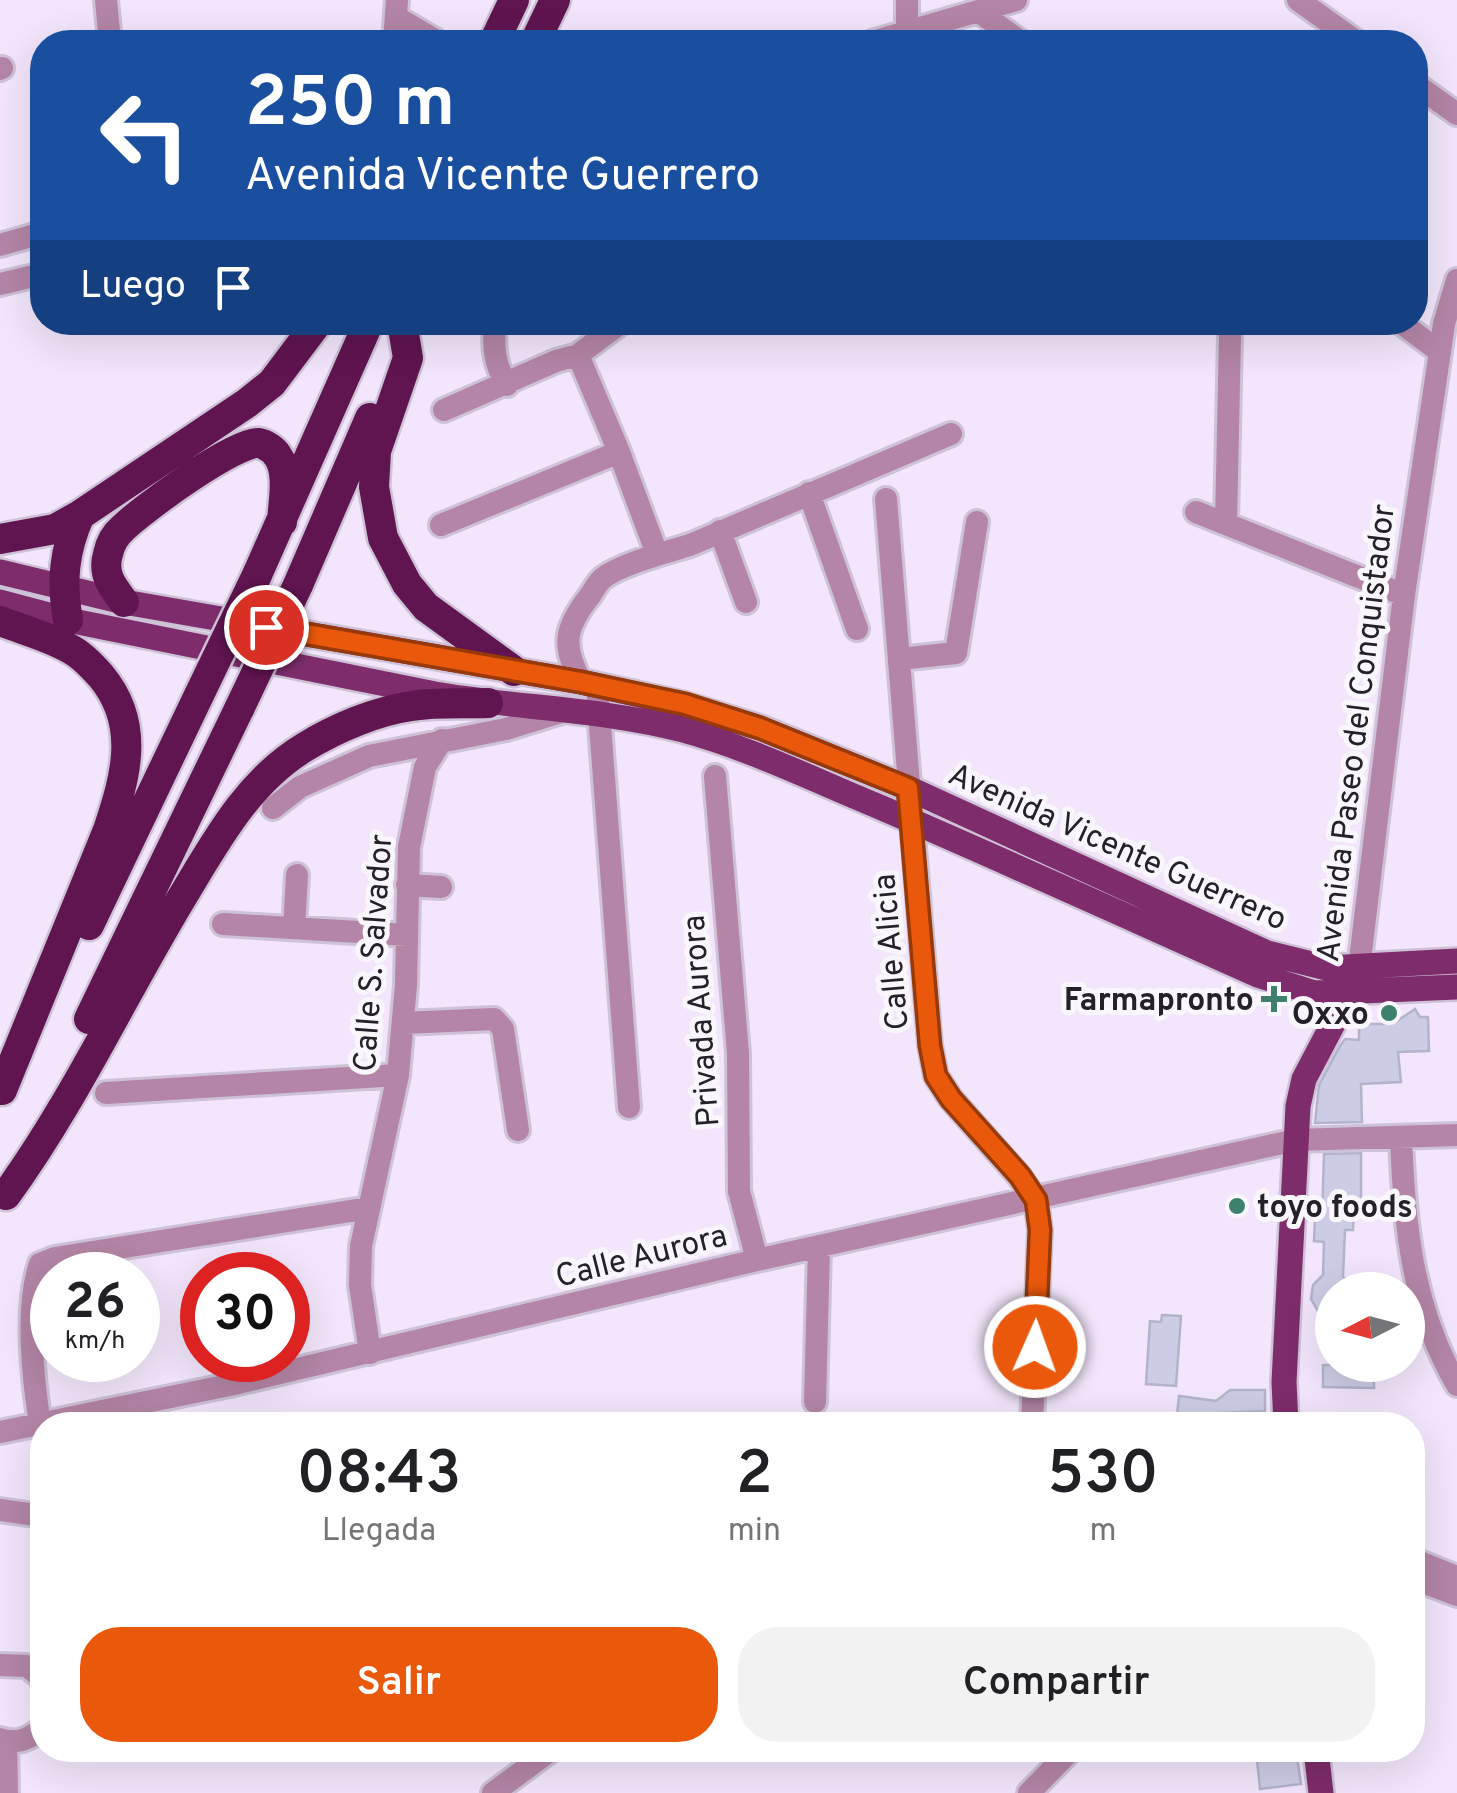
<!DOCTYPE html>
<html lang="es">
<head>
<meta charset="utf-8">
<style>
	body { margin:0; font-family:Overpass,sans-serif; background:#f2f2f2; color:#202124; height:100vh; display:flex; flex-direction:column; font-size:38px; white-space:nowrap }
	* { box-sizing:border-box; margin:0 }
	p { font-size:32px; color:#757577 }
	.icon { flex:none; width:55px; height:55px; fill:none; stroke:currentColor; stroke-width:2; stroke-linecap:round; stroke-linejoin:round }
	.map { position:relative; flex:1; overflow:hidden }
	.details { position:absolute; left:30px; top:1412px; width:1395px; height:350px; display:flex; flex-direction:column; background:#fff; border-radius:40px; box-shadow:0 10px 40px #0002 }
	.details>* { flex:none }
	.banner { position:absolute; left:30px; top:30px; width:1398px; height:305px; border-radius:40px; box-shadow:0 10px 40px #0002; background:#1a4fa0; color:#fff; overflow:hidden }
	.needle { width:65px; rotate:264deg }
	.fabs { position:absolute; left:1315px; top:1272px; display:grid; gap:20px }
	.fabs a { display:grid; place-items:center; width:110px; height:110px; border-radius:50%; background:#fff; box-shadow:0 10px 40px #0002; font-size:50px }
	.speed { position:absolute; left:30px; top:1252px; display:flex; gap:20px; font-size:50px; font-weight:700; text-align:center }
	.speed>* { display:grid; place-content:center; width:130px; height:130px; border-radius:50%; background:#fff; box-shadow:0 10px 40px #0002; line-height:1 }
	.speed small { font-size:25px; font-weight:400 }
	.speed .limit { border:15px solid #d22; background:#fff; color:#111 }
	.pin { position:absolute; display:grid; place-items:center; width:85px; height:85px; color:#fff; margin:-42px; border:5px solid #fff; border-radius:50%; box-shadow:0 2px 10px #0007 }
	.me { position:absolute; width:110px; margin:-55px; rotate:2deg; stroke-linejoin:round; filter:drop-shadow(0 0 8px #0008) }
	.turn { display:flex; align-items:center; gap:35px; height:210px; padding:0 50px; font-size:45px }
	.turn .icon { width:130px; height:130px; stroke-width:2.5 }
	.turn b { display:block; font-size:70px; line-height:85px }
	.then { display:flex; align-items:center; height:95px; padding:0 50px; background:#0003; gap:20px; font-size:38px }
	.eta { display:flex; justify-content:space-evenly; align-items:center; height:170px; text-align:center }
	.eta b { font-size:60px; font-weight:600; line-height:70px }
	.action { display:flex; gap:20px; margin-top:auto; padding:20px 50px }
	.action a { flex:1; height:115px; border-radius:40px; background:#ea580c; color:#fff; font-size:40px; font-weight:600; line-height:115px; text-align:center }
	.action a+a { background:#f2f2f2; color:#202124 }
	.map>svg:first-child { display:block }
	.building { fill:#cccde5; stroke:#b3b4cc; stroke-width:2.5 }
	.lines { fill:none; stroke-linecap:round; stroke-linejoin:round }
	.minor-casing { stroke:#cec2d6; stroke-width:28 }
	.major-casing { stroke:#cec2d6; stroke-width:30 }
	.highway-casing { stroke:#cec2d6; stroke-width:35 }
	.minor { stroke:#b485a6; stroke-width:22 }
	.major { stroke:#7e2c6b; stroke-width:25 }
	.highway { stroke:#601450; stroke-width:30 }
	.highway-bridge-casing { stroke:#cec2d6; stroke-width:35; stroke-linecap:butt }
	.highway-bridge { stroke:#601450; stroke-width:30 }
	.route-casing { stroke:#983908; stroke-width:25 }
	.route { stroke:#ea580c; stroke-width:18 }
	.poi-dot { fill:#3e7f6e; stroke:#faf7fc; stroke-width:4 }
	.labels { text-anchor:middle; stroke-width:10; stroke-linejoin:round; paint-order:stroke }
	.street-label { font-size:32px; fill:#252029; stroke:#faf7fc }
	.poi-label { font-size:32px; font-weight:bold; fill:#252029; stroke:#faf7fc; text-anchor:end }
</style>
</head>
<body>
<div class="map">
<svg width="1457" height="1793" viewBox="0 0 1457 1793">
	<rect width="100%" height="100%" fill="#f3e6fc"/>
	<!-- building -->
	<path class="building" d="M1384 1006H1397V1021L1415 1009 1420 1017H1428L1429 1051 1398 1052 1401 1082 1361 1084 1362 1122 1315 1123 1319 1085 1340 1046 1345 1039 1359 1040V1024H1384Z
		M1361 1153V1210L1354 1211 1353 1230H1345L1343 1277 1357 1290H1332V1319L1318 1311 1311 1299 1313 1285 1323 1275 1324 1242 1314 1241 1315 1217 1322 1218 1324 1154Z
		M1162 1315 1181 1316 1176 1386 1146 1384 1150 1321 1161 1322Z
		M1323 1365H1374V1388L1323 1387Z
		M1230 1390H1265V1411L1177 1415 1179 1396 1216 1401Z
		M1256 1750H1296L1301 1784 1260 1789Z"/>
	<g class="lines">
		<defs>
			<path id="minor" d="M106 0 110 42
				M1298 0 1357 42
				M978 11 1021 42
				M396 17 435 40
				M907 32V0
				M394 42 397 0
				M872 42 1016 0
				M0 69 2 68
				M1415 84 1457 114
				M0 245 42 233
				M0 284 42 274
				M495 322C493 347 494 364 507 385
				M1400 322 1440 352
				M578 355 619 452 657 554
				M444 410 556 361 578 355 622 322
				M809 493 857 629
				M886 499 930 1045 936 1076 951 1099 1019 1176 1036 1200 1040 1230 1032 1425
				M1196 512 1404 595
				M1226 524 1230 336
				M441 525 619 452
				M720 531 746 602
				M899 659 956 653 977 522
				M581 682C562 646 564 629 589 597 593 592 597 583 603 578 621 564 667 552 690 545L951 434
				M597 686 629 1107
				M715 776 738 1053 739 1191 757 1260
				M273 808 300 787 369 756 506 729 561 712
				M407 885 441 887
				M223 924 407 935
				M294 928 297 875
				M1359 968 1404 595 1444 324 1457 280
				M403 1023 494 1019 503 1029 518 1130
				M106 1093 398 1075
				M1401 1137C1404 1223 1412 1308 1457 1385
				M370 1353 360 1285 361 1246 398 1075 406 985 409 847 425 767 442 740
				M815 1402 819 1248
				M40 1424C33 1380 25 1306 40 1264L55 1258 369 1208
				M0 1432 234 1384 757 1260 1296 1140 1457 1135
				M0 1510 42 1516
				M1412 1559 1457 1577
				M1412 1578 1457 1595
				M0 1665 27 1666 42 1678
				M0 1739C17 1745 30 1739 42 1728
				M6 1741 7 1793
				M493 1793 551 1750
				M1029 1793 1071 1750"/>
			<path id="major" d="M0 572 124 602 581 682 685 705 760 728 908 788 1267 953 1327 968 1457 961
				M0 602 68 620 435 694C517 708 603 709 683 730 749 748 812 779 875 805 1003 860 1130 918 1258 975L1314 993 1457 987
				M1286 1425 1284 1382 1298 1106 1304 1079 1355 982
				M1316 1750 1321 1793"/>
			<path id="highway" d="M494 42 514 0
				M535 42 555 0
				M404 334 408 358 376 451 374 487 383 538 407 584 426 607 514 671
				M0 539 55 529 80 515 247 403 272 383 318 322
				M257 575 369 322
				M298 585 370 418
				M124 602C112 586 102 574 108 554 110 544 116 534 123 528 141 510 237 440 259 443 265 444 274 450 277 455 290 472 283 502 282 522
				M68 620C61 582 64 550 80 515
				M0 621C23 630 51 637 72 650 83 656 93 667 101 676 141 724 126 776 108 830L2 1090
				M89 925 200 693
				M89 1019 240 707
				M6 1195C73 1103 122 997 181 899 215 843 247 782 305 747 336 728 376 711 412 706 436 702 463 704 488 703"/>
		</defs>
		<!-- minor casing -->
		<use href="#minor" class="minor-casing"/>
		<!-- major casing -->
		<use href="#major" class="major-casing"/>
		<!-- highway casing -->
		<use href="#highway" class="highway-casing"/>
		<!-- minor -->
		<use href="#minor" class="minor"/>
		<!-- major -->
		<use href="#major" class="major"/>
		<!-- highway -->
		<use href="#highway" class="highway"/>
		<defs>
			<path id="highway-bridge" d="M200 693 257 575
				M240 707 298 585"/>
		</defs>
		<!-- highway-bridge casing -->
		<use href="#highway-bridge" class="highway-bridge-casing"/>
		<!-- highway-bridge -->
		<use href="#highway-bridge" class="highway-bridge"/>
	</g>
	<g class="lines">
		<defs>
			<path id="route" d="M266 627 581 682 685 704 760 728 908 788 930 1046 936 1076 951 1099 1020 1176 1036 1200 1040 1230 1035 1347"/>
		</defs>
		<!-- route casing -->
		<use href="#route" class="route-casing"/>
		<!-- route -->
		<use href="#route" class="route"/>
	</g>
	<!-- markers -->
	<g class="poi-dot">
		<path d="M1269 984h10v10h10v10h-10v10h-10v-10h-10v-10h10z"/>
		<circle cx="1389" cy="1013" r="10"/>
		<circle cx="1237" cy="1206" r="10"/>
	</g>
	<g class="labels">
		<!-- street labels -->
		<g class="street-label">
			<text transform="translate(1355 733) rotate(-83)" y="11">Avenida Paseo del Conquistador</text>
			<text transform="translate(1118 846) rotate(24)" y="11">Avenida Vicente Guerrero</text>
			<text transform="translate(890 952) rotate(-95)" y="11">Calle Alicia</text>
			<text transform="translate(372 953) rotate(-86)" y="11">Calle S. Salvador</text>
			<text transform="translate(700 1021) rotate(-94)" y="11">Privada Aurora</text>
			<text transform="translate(641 1255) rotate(-14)" y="11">Calle Aurora</text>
		</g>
		<!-- poi labels -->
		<g class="poi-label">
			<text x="1254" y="1010">Farmapronto</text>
			<text x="1369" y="1024">Oxxo</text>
			<text x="1257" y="1217" text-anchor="start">toyo foods</text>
		</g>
	</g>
</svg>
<div class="fabs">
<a><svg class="needle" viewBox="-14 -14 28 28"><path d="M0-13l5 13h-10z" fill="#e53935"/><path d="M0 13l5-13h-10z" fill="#757577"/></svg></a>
</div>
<div class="speed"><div>26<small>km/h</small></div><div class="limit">30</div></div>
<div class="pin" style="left:266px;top:627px;background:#d93025"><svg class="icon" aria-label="arrive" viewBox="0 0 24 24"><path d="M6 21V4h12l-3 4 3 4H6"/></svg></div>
<svg class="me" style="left:1035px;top:1347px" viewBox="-20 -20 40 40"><circle r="17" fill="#ea580c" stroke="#fff" stroke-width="3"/><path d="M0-11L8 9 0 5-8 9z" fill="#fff"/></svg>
<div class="banner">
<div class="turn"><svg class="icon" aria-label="left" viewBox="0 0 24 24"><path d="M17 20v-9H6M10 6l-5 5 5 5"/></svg><div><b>250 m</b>Avenida Vicente Guerrero</div></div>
<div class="then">Luego<svg class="icon" aria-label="arrive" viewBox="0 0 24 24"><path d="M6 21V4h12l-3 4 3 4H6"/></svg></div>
</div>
<section class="details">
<div class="eta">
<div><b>08:43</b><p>Llegada</p></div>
<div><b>2</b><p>min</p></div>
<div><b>530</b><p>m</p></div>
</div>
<div class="action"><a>Salir</a><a>Compartir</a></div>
</section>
</div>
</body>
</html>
